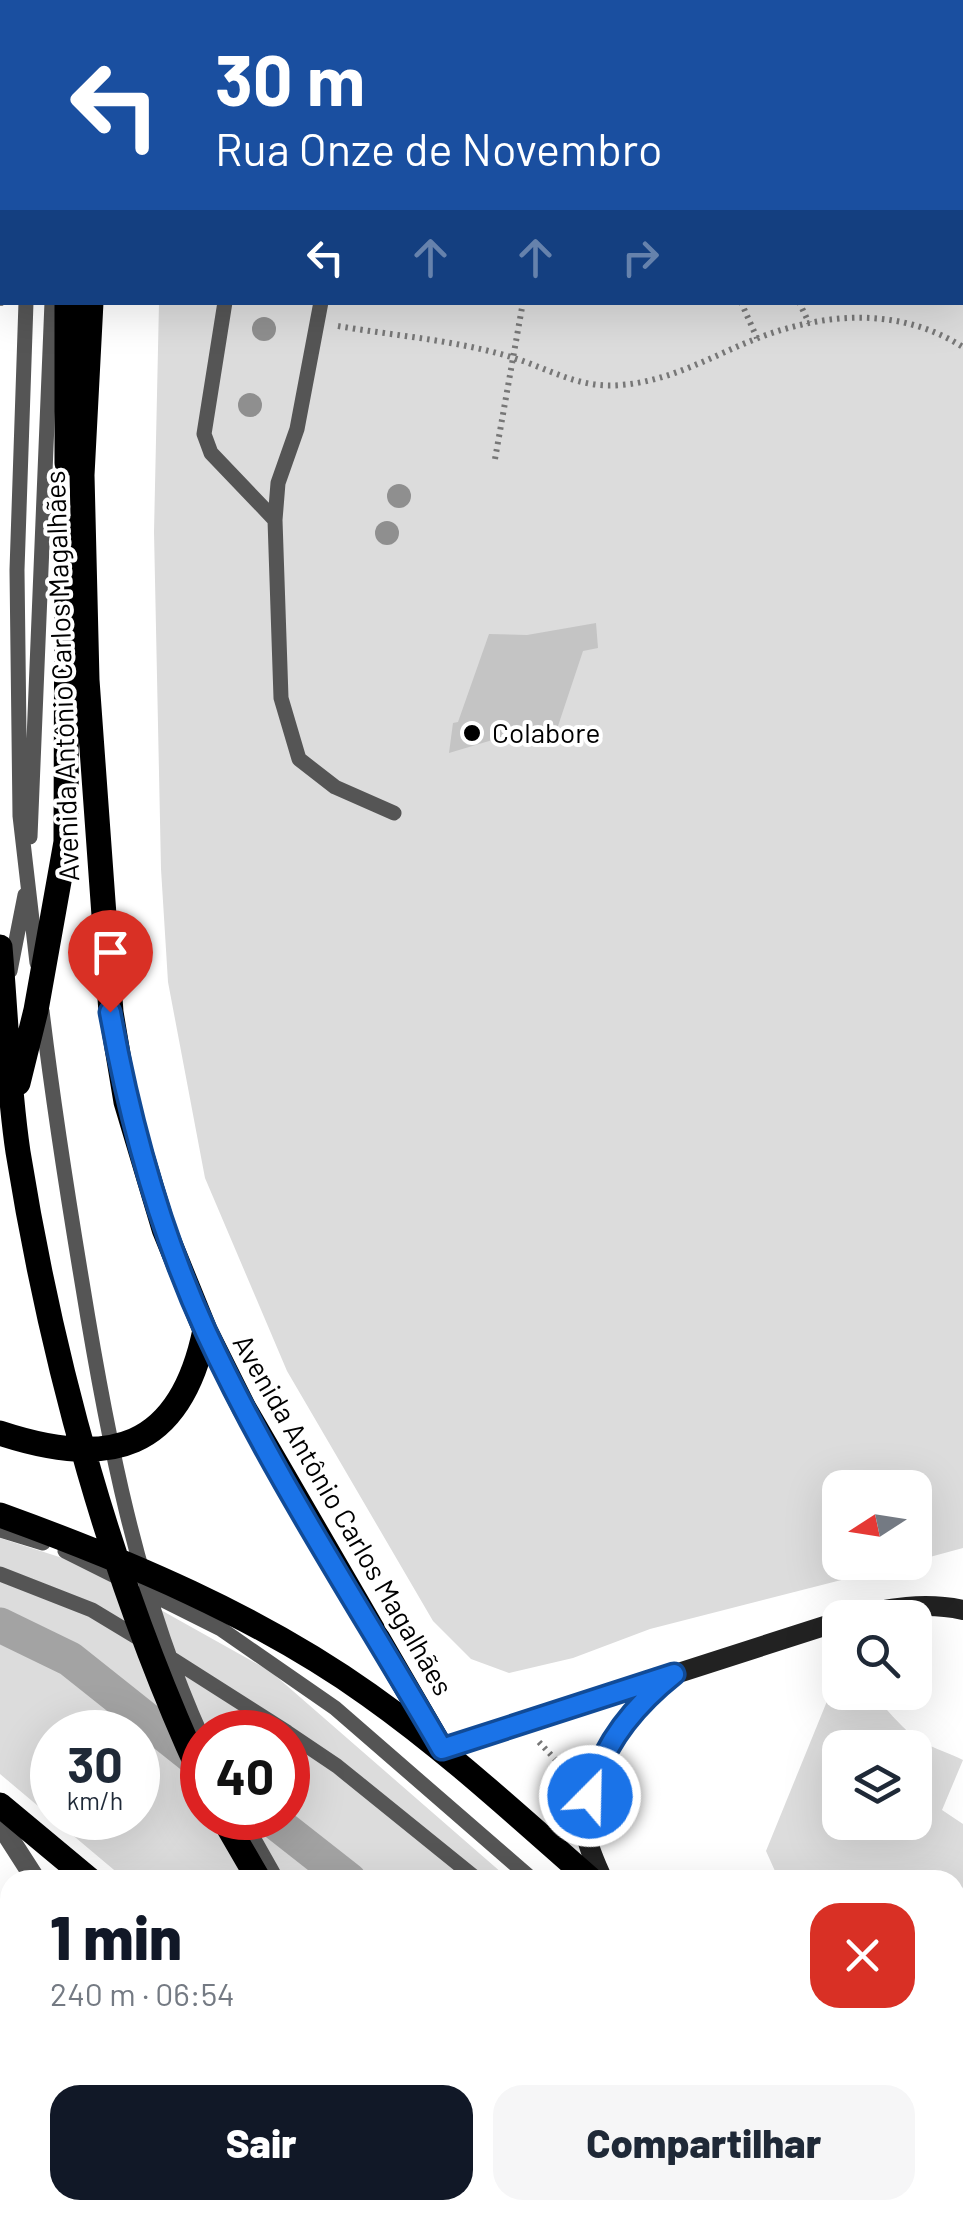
<!DOCTYPE html>
<html lang="pt">
<head>
<meta charset="utf-8">
<style>
	body { margin:0; font-family:Barlow,sans-serif; background:#f6f6f7; color:#1f2937; height:100vh; display:flex; flex-direction:column; font-size:38px; white-space:nowrap }
	* { box-sizing:border-box; margin:0 }
	p { font-size:32px; color:#747a83 }
	.icon { flex:none; width:55px; height:55px; fill:none; stroke:currentColor; stroke-width:2; stroke-linecap:round; stroke-linejoin:round }
	.map { position:relative; flex:1; overflow:hidden }
	.side { position:absolute; left:0px; top:1870px; width:965px; height:350px; display:flex; flex-direction:column; background:#fff; border-radius:30px 30px 0 0; box-shadow:0 10px 40px #0002 }
	.side>* { flex:none }
	.guide { position:absolute; left:0px; top:0px; width:965px; height:305px; box-shadow:0 10px 40px #0002; background:#1a4fa0; color:#fff; overflow:hidden }
	.needle { width:65px; rotate:258deg }
	.controls { position:absolute; left:822px; top:1470px; display:grid; gap:20px }
	.controls a { display:grid; place-items:center; width:110px; height:110px; border-radius:20px; background:#fff; box-shadow:0 10px 40px #0002; font-size:50px }
	.speed { position:absolute; left:30px; top:1710px; display:flex; gap:20px; font-size:50px; font-weight:700; text-align:center }
	.speed>* { display:grid; place-content:center; width:130px; height:130px; border-radius:50%; background:#fff; box-shadow:0 10px 40px #0002; line-height:1 }
	.speed small { font-size:25px; font-weight:400 }
	.speed .limit { border:15px solid #d22; background:#fff; color:#111 }
	.pin { position:absolute; display:grid; place-items:center; width:85px; height:85px; color:#fff; margin:-102px -42px; border-radius:50% 50% 50% 0; rotate:-45deg; box-shadow:0 0 10px #0007 }
	.pin .icon { rotate:45deg }
	.me { position:absolute; width:110px; margin:-55px; rotate:23deg; stroke-linejoin:round; filter:drop-shadow(0 0 8px #0008) }
	.turn { display:flex; align-items:center; gap:35px; height:210px; padding:0 50px; font-size:45px }
	.turn .icon { width:130px; height:130px; stroke-width:2.5 }
	.turn b { display:block; font-size:70px; line-height:85px }
	.lanes { display:flex; align-items:center; height:95px; padding:0 50px; background:#0003; justify-content:center; gap:50px; direction:ltr }
	.lanes .off { opacity:.35 }
	.round { display:grid; place-items:center; flex:none; width:105px; height:105px; border-radius:30px; background:#f6f6f7 }
	.overview { display:flex; align-items:center; justify-content:space-between; height:170px; padding:0 50px }
	h1 { font-size:60px; font-weight:800; line-height:75px; color:#111827 }
	.cta { display:flex; gap:20px; margin-top:auto; padding:20px 50px }
	.cta a { flex:1; height:115px; border-radius:30px; background:#111827; color:#fff; font-size:40px; font-weight:800; line-height:115px; text-align:center }
	.cta a+a { background:#f6f6f7; color:#1f2937 }
	.map>svg:first-child { display:block }
	.green { fill:#dcdcdc; fill-rule:evenodd }
	.lines { fill:none; stroke-linecap:round; stroke-linejoin:round }
	.canal { stroke:#a3a3a3; stroke-width:35 }
	.building { fill:#c4c4c4 }
	.path { stroke:#777; stroke-width:6; stroke-dasharray:2.5 5; stroke-linecap:butt }
	.lane { stroke:#555; stroke-width:15 }
	.street { stroke:#555; stroke-width:20 }
	.secondary { stroke:#222; stroke-width:20 }
	.primary { stroke:#000; stroke-width:25 }
	.tree { fill:#8f8f8f }
	.route-casing { stroke:#114b97; stroke-width:25 }
	.route { stroke:#1a73e8; stroke-width:18 }
	.poi-dot { fill:#000; stroke:#fff; stroke-width:4 }
	.labels { text-anchor:middle; stroke-width:8; stroke-linejoin:round; paint-order:stroke }
	.street-label { font-size:28px; fill:#000; stroke:#fff }
	.poi-label { font-size:28px; fill:#000; stroke:#fff; text-anchor:start }
</style>
</head>
<body>
<div class="map">
<svg width="963" height="2220" viewBox="0 0 963 2220">
	<rect width="100%" height="100%" fill="#fff"/>
	<!-- green -->
	<path class="green" d="M172 0H963V1548L915 1561V1488H840V1562L908 1563 650 1629 573 1658 509 1673 471 1659 433 1621 287 1371 205 1178 168 982 161 869 154 532 159 303 962 302V2Z
		M0 1538 75 1562 270 1671 510 1880H126L0 1774ZM52 1732H138V1818H52ZM202 1732H288V1818H202Z
		M834 1684 840 1686V1692C883 1692 883 1711 912 1735 926 1746 947 1752 963 1760L942 1810 963 1824V1887L955 1898V1880H779L766 1851ZM840 1748H915V1822H840Z
		M955 1898 963 1905V2074L955 2068Z
		M626 2210H884L895 2220H636Z"/>
	<g class="lines">
		<!-- canal -->
		<path class="canal" d="M0 1625 70 1659 202 1764
			M270 1818 349 1880"/>
	</g>
	<!-- building -->
	<path class="building" d="M596 623 598 648 583 651 555 735 533 728 449 753 453 723 458 722 489 634 527 635Z"/>
	<g class="lines">
		<!-- path -->
		<path class="path" d="M548 0 551 2
			M962 215H963
			M741 302 757 338
			M799 302 809 323
			M338 326C396 336 455 340 511 357 550 369 579 389 621 385 671 381 712 356 758 338 826 312 900 307 963 347
			M495 459 523 302
			M539 1742 568 1773"/>
		<!-- lane -->
		<path class="lane" d="M37 2V0
			M63 2V0
			M328 2 329 0
			M26 302 17 570 20 816 37 963
			M225 302 204 434 211 453 275 520
			M321 302 297 429 278 483 275 520 281 698 299 759 335 787 394 813
			M30 837 52 302
			M10 971 25 895
			M42 1011C53 1102 67 1192 82 1282 107 1436 137 1594 202 1737
			M0 1530 43 1543
			M65 1551 125 1581
			M0 1574 92 1610 145 1642
			M145 1591 221 1629 335 1708 533 1880
			M169 1657 287 1732
			M288 1733 337 1766 478 1880
			M242 1818 277 1880
			M955 2181H963
			M591 2210 602 2220
			M775 2210 779 2220
			M910 2210 921 2220"/>
		<!-- street -->
		<path class="street" d="M0 1824 36 1880
			M0 2097 10 2083
			M344 2210 354 2220"/>
		<!-- secondary -->
		<path class="secondary" d="M851 1618C885 1607 928 1602 963 1610
			M442 1749 840 1621
			M603 1880C596 1864 587 1846 585 1828 580 1775 625 1714 664 1682"/>
		<!-- primary -->
		<path class="primary" d="M13 2V0
			M103 2 104 0
			M0 293 2 236
			M91 302 82 475 87 680 111 1012 126 1102 164 1229 205 1330 244 1408 442 1749
			M67 463V302
			M0 947C6 1015 8 1085 18 1152 52 1364 112 1582 202 1777
			M18 1083 36 1010 66 842 67 528
			M0 1433C109 1469 180 1451 205 1330
			M0 1515C127 1561 258 1616 369 1695 448 1751 518 1816 591 1880
			M0 1805 90 1880
			M223 1818 259 1880
			M955 2204 963 2211
			M385 2210 392 2220
			M467 2210 478 2220
			M540 2210 551 2220"/>
	</g>
	<!-- trees -->
	<g class="tree">
		<circle cx="264" cy="329" r="12"/>
		<circle cx="250" cy="405" r="12"/>
		<circle cx="399" cy="496" r="12"/>
		<circle cx="387" cy="533" r="12"/>
	</g>
	<g class="lines">
		<defs>
			<path id="route" d="M110 1012C130 1122 159 1230 206 1332 272 1475 363 1612 442 1749L674 1674C635 1705 601 1746 590 1796"/>
		</defs>
		<!-- route casing -->
		<use href="#route" class="route-casing"/>
		<!-- route -->
		<use href="#route" class="route"/>
	</g>
	<!-- markers -->
	<circle class="poi-dot" cx="472" cy="733" r="10"/>
	<g class="labels">
		<!-- street labels -->
		<g class="street-label">
			<text transform="translate(62 676) rotate(-92)" y="10">Avenida Antônio Carlos Magalhães</text>
			<text transform="translate(343 1515) rotate(60)" y="10">Avenida Antônio Carlos Magalhães</text>
		</g>
		<!-- poi labels -->
		<g class="poi-label">
			<text x="492" y="743">Colabore</text>
		</g>
	</g>
</svg>
<div class="controls">
<a><svg class="needle" viewBox="-14 -14 28 28"><path d="M0-13l5 13h-10z" fill="#e53935"/><path d="M0 13l5-13h-10z" fill="#747a83"/></svg></a>
<a><svg class="icon" aria-label="search" viewBox="0 0 24 24"><circle cx="10" cy="10" r="6"/><path d="M15 15l6 6"/></svg></a>
<a><svg class="icon" aria-label="layers" viewBox="0 0 24 24"><path d="M12 4l9 5-9 5-9-5zM3 14l9 5 9-5"/></svg></a>
</div>
<div class="speed"><div>30<small>km/h</small></div><div class="limit">40</div></div>
<div class="pin" style="left:110px;top:1012px;background:#d93025"><svg class="icon" aria-label="arrive" viewBox="0 0 24 24"><path d="M6 21V4h12l-3 4 3 4H6"/></svg></div>
<svg class="me" style="left:590px;top:1796px" viewBox="-20 -20 40 40"><circle r="17" fill="#1a73e8" stroke="#fff" stroke-width="3"/><path d="M0-11L8 9 0 5-8 9z" fill="#fff"/></svg>
<div class="guide">
<div class="turn"><svg class="icon" aria-label="left" viewBox="0 0 24 24"><path d="M17 20v-9H6M10 6l-5 5 5 5"/></svg><div><b>30 m</b>Rua Onze de Novembro</div></div>
<div class="lanes"><svg class="icon" aria-label="left" viewBox="0 0 24 24"><path d="M17 20v-9H6M10 6l-5 5 5 5"/></svg><svg class="icon off" aria-label="ahead" viewBox="0 0 24 24"><path d="M12 20V5M6 11l6-6 6 6"/></svg><svg class="icon off" aria-label="ahead" viewBox="0 0 24 24"><path d="M12 20V5M6 11l6-6 6 6"/></svg><svg class="icon off" aria-label="right" viewBox="0 0 24 24"><path d="M7 20v-9h11M14 6l5 5-5 5"/></svg></div>
</div>
<section class="side">
<div class="overview"><div><h1>1 min</h1><p>240 m · 06:54</p></div><a class="round" style="background:#d93025;color:#fff"><svg class="icon" aria-label="close" viewBox="0 0 24 24"><path d="M6 6l12 12M18 6L6 18"/></svg></a></div>
<div class="cta"><a>Sair</a><a>Compartilhar</a></div>
</section>
</div>
</body>
</html>
